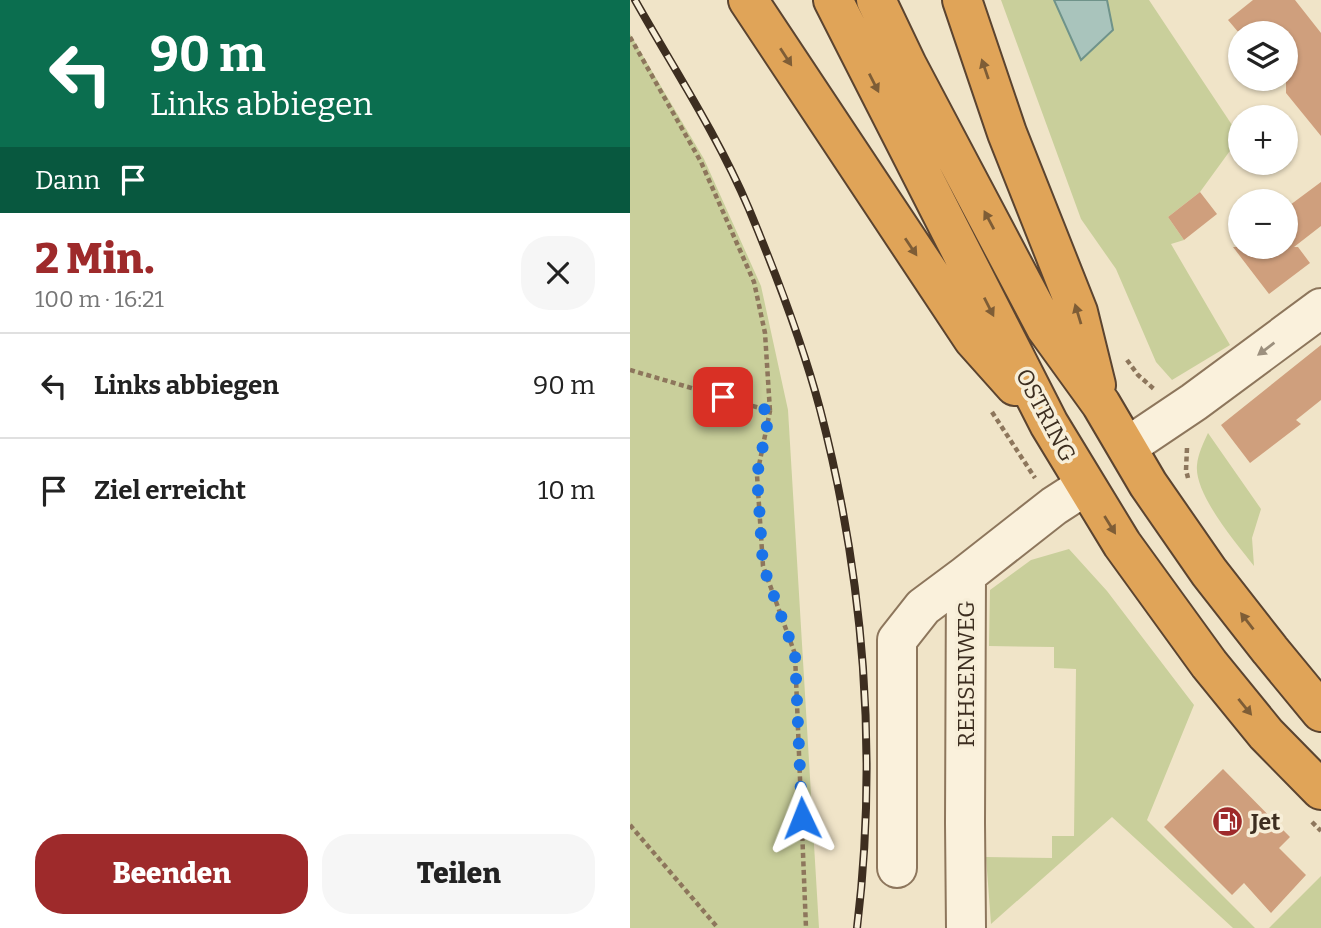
<!DOCTYPE html>
<html lang="de">
<head>
<meta charset="utf-8">
<style>
	body { margin:0; font-family:Bitter,serif; background:#f6f6f6; color:#222; height:100vh; display:flex; flex-direction:column; font-size:26px; white-space:nowrap }
	* { box-sizing:border-box; margin:0 }
	p { font-size:23px; color:#767676 }
	.icon { flex:none; width:38px; height:38px; fill:none; stroke:currentColor; stroke-width:2; stroke-linecap:round; stroke-linejoin:round }
	.map { position:relative; flex:1; overflow:hidden }
	.drawer { display:flex; flex-direction:column; background:#fff; width:630px }
	.drawer>* { flex:none }
	.banner { background:#0b6e4f; color:#fff; overflow:hidden }
	.fabs { position:absolute; left:598px; top:21px; display:grid; gap:14px }
	.fabs a { display:grid; place-items:center; width:70px; height:70px; border-radius:50%; background:#fff; box-shadow:0 2px 5px #0004; font-size:35px }
	.pin { position:absolute; display:grid; place-items:center; width:60px; height:60px; color:#fff; margin:-30px; border-radius:14px; box-shadow:0 4px 10px #0006 }
	.me { position:absolute; width:77px; margin:-38px; rotate:358deg; stroke-linejoin:round; filter:drop-shadow(0 0 5px #0008) }
	.turn { display:flex; align-items:center; gap:24px; height:147px; padding:0 35px; font-size:32px }
	.turn .icon { width:91px; height:91px; stroke-width:2.5 }
	.turn b { display:block; font-size:49px; line-height:60px }
	.then { display:flex; align-items:center; height:66px; padding:0 35px; background:#0003; gap:14px; font-size:26px }
	.round { display:grid; place-items:center; flex:none; width:74px; height:74px; border-radius:28px; background:#f6f6f6 }
	.overview { display:flex; align-items:center; justify-content:space-between; height:119px; padding:0 35px }
	h1 { font-size:42px; font-weight:800; line-height:52px; color:#9e2a2b }
	.cta { display:flex; gap:14px; margin-top:auto; padding:14px 35px }
	.cta a { flex:1; height:80px; border-radius:28px; background:#9e2a2b; color:#fff; font-size:28px; font-weight:800; line-height:80px; text-align:center }
	.cta a+a { background:#f6f6f6; color:#222 }
	ul { padding:0; list-style:none }
	li { display:flex; align-items:center; gap:21px; height:105px; padding:0 35px; border-top:2px solid #e0e0e0 }
	li div { flex:1 }
	li b { display:block; font-size:26px }
	li em { font-style:normal }
	main { display:flex; flex:1; min-height:0 }
	.map>svg:first-child { display:block }
	.green { fill:#c9cf9b }
	.water { fill:#a9c4bc; stroke:#6f938a; stroke-width:2 }
	.building { fill:#cf9f7d }
	.lines { fill:none; stroke-linecap:round; stroke-linejoin:round }
	.minor-casing { stroke:#8d765c; stroke-width:42 }
	.highway-casing { stroke:#5b4430; stroke-width:42 }
	.path { stroke:#8d765c; stroke-width:4.5; stroke-dasharray:5 3.5; stroke-linecap:butt }
	.minor { stroke:#faf1dc; stroke-width:38 }
	.highway { stroke:#e0a458; stroke-width:38 }
	.rail-casing { stroke:#3d2e20; stroke-width:8 }
	.rail { stroke:#f7eed8; stroke-width:5; stroke-dasharray:16; stroke-linecap:butt }
	.oneway { fill:#7e5d36 }
	.oneway2 { fill:#9c907e }
	.route { stroke:#1a73e8; stroke-width:12; stroke-dasharray:0 21.6 }
	.labels { text-anchor:middle; stroke-width:7; stroke-linejoin:round; paint-order:stroke }
	.street-label { font-size:23px; fill:#3d2e20; stroke:#f7eed8 }
	.poi-label { font-size:23px; font-weight:bold; fill:#3d2e20; stroke:#f7eed8; text-anchor:start }
</style>
</head>
<body>
<main>
<section class="drawer">
<div class="banner">
<div class="turn"><svg class="icon" aria-label="left" viewBox="0 0 24 24"><path d="M17 20v-9H6M10 6l-5 5 5 5"/></svg><div><b>90 m</b>Links abbiegen</div></div>
<div class="then">Dann<svg class="icon" aria-label="arrive" viewBox="0 0 24 24"><path d="M6 21V4h12l-3 4 3 4H6"/></svg></div>
</div>
<div class="overview"><div><h1>2 Min.</h1><p>100 m · 16:21</p></div><a class="round"><svg class="icon" aria-label="close" viewBox="0 0 24 24"><path d="M6 6l12 12M18 6L6 18"/></svg></a></div>
<ul>
<li><svg class="icon" aria-label="left" viewBox="0 0 24 24"><path d="M17 20v-9H6M10 6l-5 5 5 5"/></svg><div><b>Links abbiegen</b></div><em>90 m</em></li>
<li><svg class="icon" aria-label="arrive" viewBox="0 0 24 24"><path d="M6 21V4h12l-3 4 3 4H6"/></svg><div><b>Ziel erreicht</b></div><em>10 m</em></li>
</ul>
<div class="cta"><a>Beenden</a><a>Teilen</a></div>
</section>
<div class="map">
<svg width="691" height="928" viewBox="0 0 691 928">
	<rect width="100%" height="100%" fill="#f0e4c8"/>
	<!-- green -->
	<path class="green" d="M371 0H519L610 137 570 192 538 217 554 240 541 244 600 345 542 380 526 362 486 269 451 219Z
		M0 34 74 159 131 286 158 410 189 928H0Z
		M578 433 631 509 622 538 624 566C606 543 564 494 567 465 568 454 573 444 578 433Z
		M439 549 477 591 564 705 517 820 625 928H603L482 817 361 924 356 857 422 858V836H444L446 669 424 668V647L359 646 360 590 401 560Z
		M691 876V928H639Z"/>
	<!-- water -->
	<path class="water" d="M424 0H477L483 30 451 60Z"/>
	<!-- building -->
	<path class="building" d="M623 0H665L691 33V136L656 93V33H609L598 20Z
		M691 182V226L664 247H668L680 263 639 294 603 247H656V208Z
		M570 192 587 214 554 240 538 217Z
		M691 345V400L666 420 671 424 620 463 591 425Z
		M593 769 660 837 649 848 676 875 641 913 614 883 602 895 534 827Z"/>
	<g class="lines">
		<defs>
			<path id="minor" d="M497 447 564 402 691 308
				M267 868V640L293 607 336 575
				M336 928 335 823 336 575 424 506 455 486"/>
			<path id="highway" d="M118 0 343 339 385 386
				M203 0 419 424 492 544 579 664 636 734 691 790
				M246 0 277 65 416 328 471 404 518 484 579 572 640 650 691 712
				M332 0 377 133 448 312 466 385"/>
		</defs>
		<!-- minor casing -->
		<use href="#minor" class="minor-casing"/>
		<!-- highway casing -->
		<use href="#highway" class="highway-casing"/>
		<!-- path -->
		<path class="path" d="M0 37 71 162 124 282 135 333 140 411
			M497 360 508 375 524 389
			M0 370 140 411 127 475 133 566 165 654 176 928
			M362 412 405 478
			M557 448 556 470 558 478
			M682 822 691 831
			M0 825 88 928"/>
		<!-- minor -->
		<use href="#minor" class="minor"/>
		<!-- highway -->
		<use href="#highway" class="highway"/>
		<defs>
			<path id="rail" d="M5 0C44 69 88 136 119 209 146 274 172 341 190 409 234 577 248 755 227 928"/>
		</defs>
		<!-- rail casing -->
		<use href="#rail" class="rail-casing"/>
		<!-- rail -->
		<use href="#rail" class="rail"/>
	</g>
	<!-- one-way arrows -->
	<defs><path id="oneway-solid" d="M-6-.8H1V-3.2L6.5 0L1 3.2V.8H-6Z" transform="scale(1.75)"/></defs>
	<g class="oneway">
		<use href="#oneway-solid" transform="translate(156 57) rotate(57)"/>
		<use href="#oneway-solid" transform="translate(355 69) rotate(-109)"/>
		<use href="#oneway-solid" transform="translate(244 83) rotate(63)"/>
		<use href="#oneway-solid" transform="translate(359 220) rotate(-118)"/>
		<use href="#oneway-solid" transform="translate(281 247) rotate(56)"/>
		<use href="#oneway-solid" transform="translate(359 307) rotate(63)"/>
		<use href="#oneway-solid" transform="translate(448 314) rotate(-107)"/>
		<use href="#oneway-solid" transform="translate(480 525) rotate(58)"/>
		<use href="#oneway-solid" transform="translate(617 621) rotate(-128)"/>
		<use href="#oneway-solid" transform="translate(615 707) rotate(51)"/>
	</g>
	<use class="oneway2" href="#oneway-solid" transform="translate(636 349) rotate(143)"/>
	<g class="lines">
		<!-- route -->
		<path class="route" d="M93 397 140 411 127 475 133 566 165 654 172 818"/>
	</g>
	<!-- icons -->
	<defs>
		<symbol id="fuel-disc" viewBox="-11 -11 22 22"><circle r="9.5" fill="#9e2a2b" stroke="#f7eed8"/><path d="M-5.5-6h7V0h2V4h1.3V-2.5L3-4.5l.8-.8L6-3V5H2.5V1h-1V6h-7ZM-4.2-4.7v3.2H.2V-4.7Z" fill="#fff"/></symbol>
	</defs>
	<g fill-rule="evenodd">
		<use href="#fuel-disc" x="580" y="804" width="35" height="35"/>
	</g>
	<g class="labels">
		<!-- street labels -->
		<g class="street-label">
			<text transform="translate(416 415) rotate(62)" y="8">OSTRING</text>
			<text transform="translate(336 674) rotate(-90)" y="8">REHSENWEG</text>
		</g>
		<!-- poi labels -->
		<g class="poi-label">
			<text x="621" y="830">Jet</text>
		</g>
	</g>
</svg>
<div class="fabs">
<a><svg class="icon" aria-label="layers" viewBox="0 0 24 24"><path d="M12 4l9 5-9 5-9-5zM3 14l9 5 9-5"/></svg></a>
<a>+</a>
<a>−</a>
</div>
<div class="pin" style="left:93px;top:397px;background:#d93025"><svg class="icon" aria-label="arrive" viewBox="0 0 24 24"><path d="M6 21V4h12l-3 4 3 4H6"/></svg></div>
<svg class="me" style="left:172px;top:818px" viewBox="-20 -20 40 40"><path d="M0-17L14 15 0 8-14 15z" fill="#1a73e8" stroke="#fff" stroke-width="4"/></svg>
</div>
</main>
</body>
</html>
